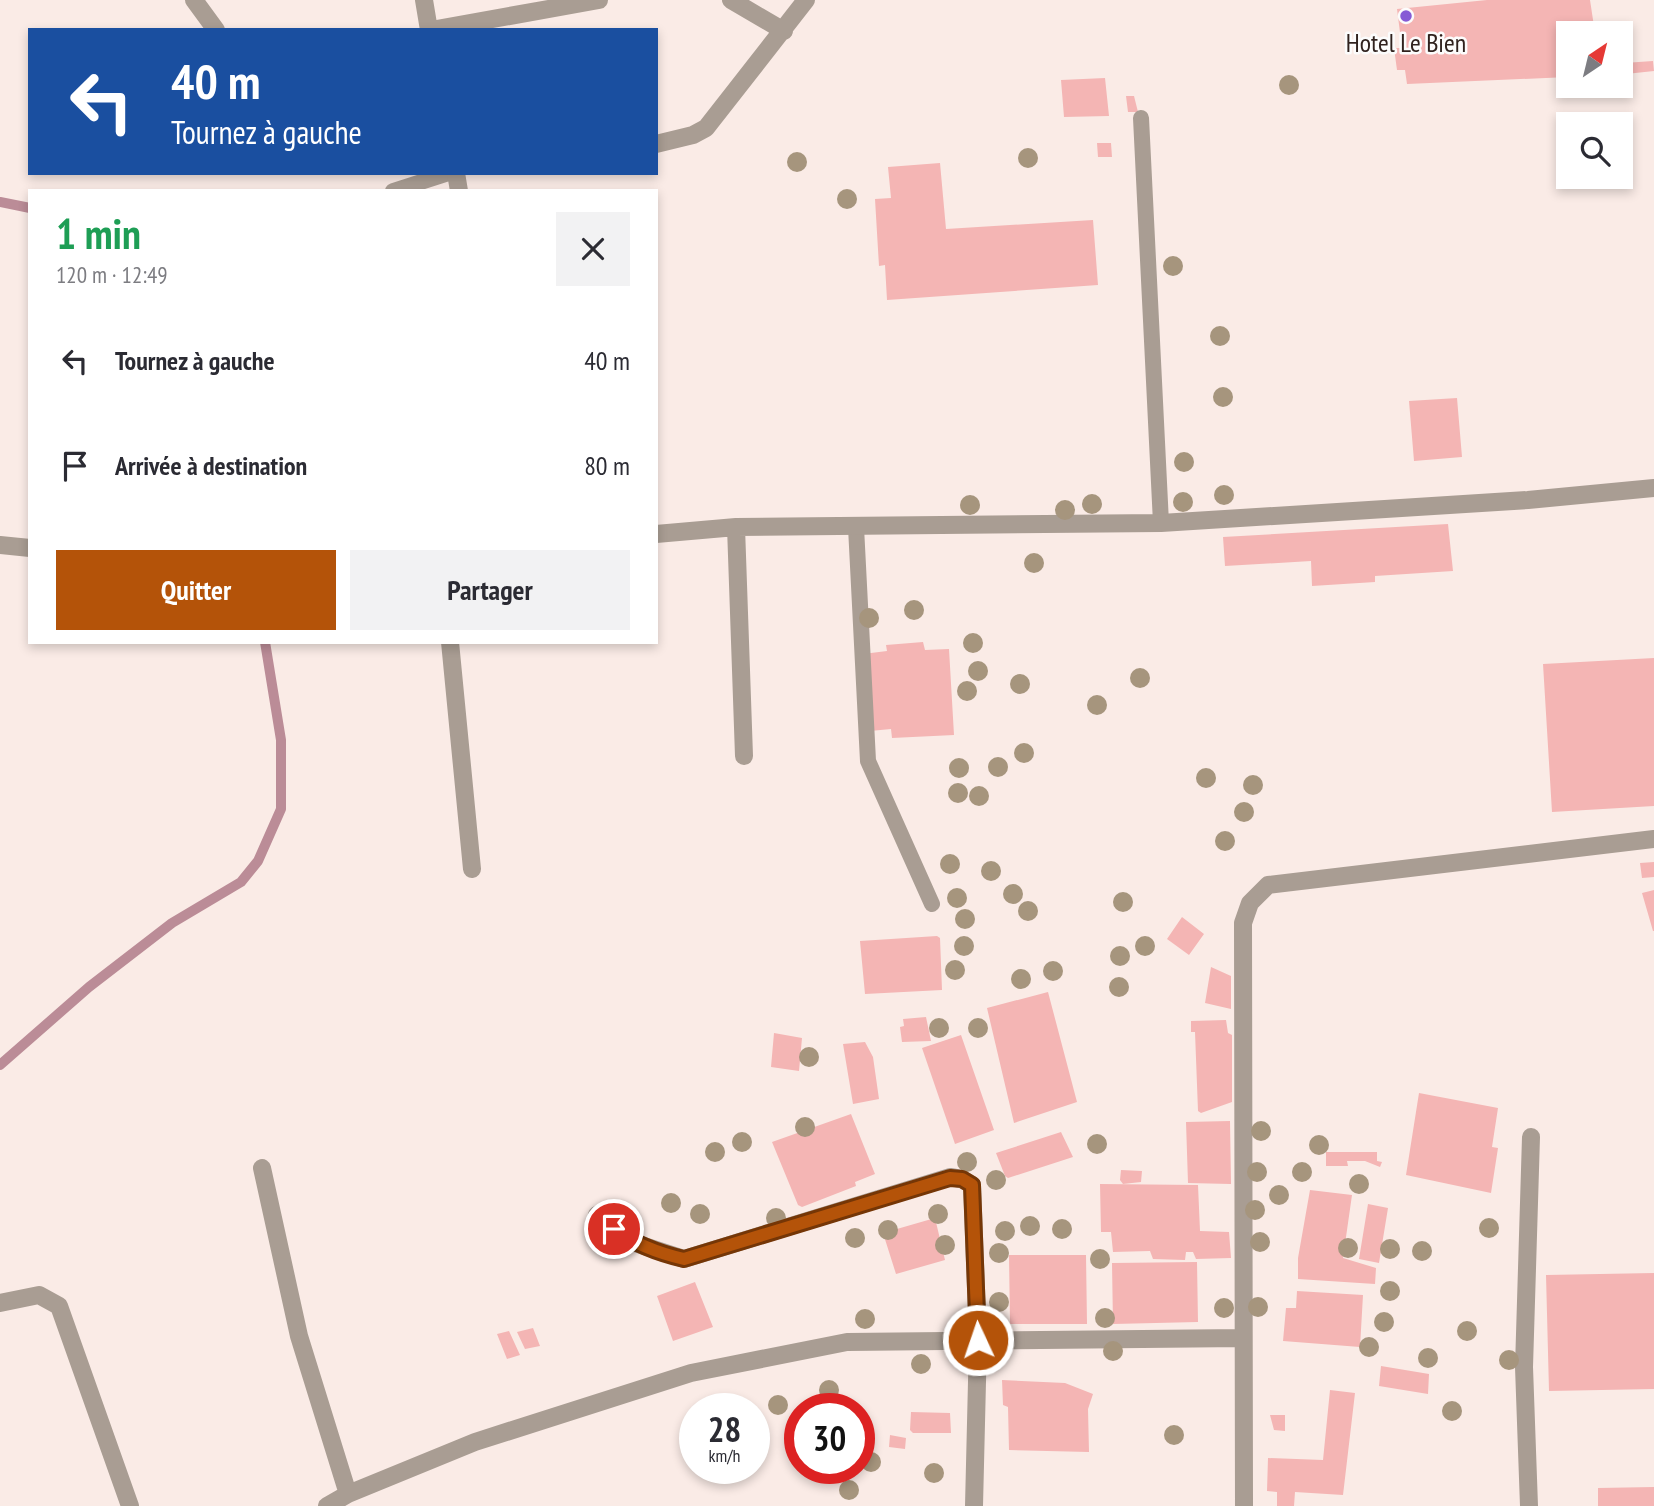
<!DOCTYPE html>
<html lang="fr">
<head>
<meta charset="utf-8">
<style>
	body { margin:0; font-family:"PT Sans Narrow",sans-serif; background:#f2f2f3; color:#2b2b33; height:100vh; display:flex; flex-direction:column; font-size:26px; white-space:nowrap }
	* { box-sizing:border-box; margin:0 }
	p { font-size:23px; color:#7c7c81 }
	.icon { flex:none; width:38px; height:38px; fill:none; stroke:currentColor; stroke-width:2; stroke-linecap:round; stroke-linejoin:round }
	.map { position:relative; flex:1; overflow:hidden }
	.sheet { position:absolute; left:28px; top:189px; width:630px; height:455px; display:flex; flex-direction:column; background:#fff; border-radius:0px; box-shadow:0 4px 10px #0003 }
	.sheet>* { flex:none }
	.guide { position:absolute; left:28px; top:28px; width:630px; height:147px; border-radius:0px; box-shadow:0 4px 10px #0003; background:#1a4fa0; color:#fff; overflow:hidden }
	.needle { width:46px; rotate:35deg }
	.fabs { position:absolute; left:1556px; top:21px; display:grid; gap:14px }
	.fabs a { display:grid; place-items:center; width:77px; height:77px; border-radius:0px; background:#fff; box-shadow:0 4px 10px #0003; font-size:35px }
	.speed { position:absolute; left:679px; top:1393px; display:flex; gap:14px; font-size:35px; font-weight:700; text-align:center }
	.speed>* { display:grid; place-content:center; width:91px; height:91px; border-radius:50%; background:#fff; box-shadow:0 4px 10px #0003; line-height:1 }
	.speed small { font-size:18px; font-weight:400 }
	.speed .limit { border:10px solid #d22; background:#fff; color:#111 }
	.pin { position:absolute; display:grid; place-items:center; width:60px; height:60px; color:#fff; margin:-30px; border:4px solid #fff; border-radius:50%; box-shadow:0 2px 7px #0007 }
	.me { position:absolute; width:77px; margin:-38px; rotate:357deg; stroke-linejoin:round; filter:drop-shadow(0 0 5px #0008) }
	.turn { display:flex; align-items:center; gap:24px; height:147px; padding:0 28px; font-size:32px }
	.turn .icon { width:91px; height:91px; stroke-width:2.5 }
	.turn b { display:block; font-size:49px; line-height:60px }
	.round { display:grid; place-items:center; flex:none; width:74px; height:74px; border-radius:0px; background:#f2f2f3 }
	.headline { display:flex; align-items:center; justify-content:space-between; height:119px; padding:0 28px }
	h1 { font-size:42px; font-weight:700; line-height:52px; color:#1e9e55 }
	.primary-button { display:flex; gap:14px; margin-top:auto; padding:14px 28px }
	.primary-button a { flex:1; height:80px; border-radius:0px; background:#b45309; color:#fff; font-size:28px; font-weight:700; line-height:80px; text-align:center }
	.primary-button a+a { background:#f2f2f3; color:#2b2b33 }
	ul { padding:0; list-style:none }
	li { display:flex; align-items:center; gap:21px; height:105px; padding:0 28px }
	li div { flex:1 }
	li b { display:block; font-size:26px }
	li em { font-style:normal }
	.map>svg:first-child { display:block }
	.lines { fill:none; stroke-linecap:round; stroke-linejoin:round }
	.stream { stroke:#bb8c97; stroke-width:10 }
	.building { fill:#f4b5b4 }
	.service { stroke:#a99d93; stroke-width:16 }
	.minor { stroke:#a99d93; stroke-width:18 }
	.tree { fill:#a6957d }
	.route-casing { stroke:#753606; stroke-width:18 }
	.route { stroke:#b45309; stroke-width:12 }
	.poi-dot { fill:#865bd5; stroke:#fcfcfc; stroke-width:2.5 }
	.labels { text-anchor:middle; stroke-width:5; stroke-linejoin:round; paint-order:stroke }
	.poi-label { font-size:26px; fill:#30221e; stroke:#fcfcfc }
</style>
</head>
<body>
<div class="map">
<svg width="1654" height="1506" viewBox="0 0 1654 1506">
	<rect width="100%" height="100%" fill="#faebe6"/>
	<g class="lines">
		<!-- stream -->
		<path class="stream" d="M0 202 30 208
			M0 1065 89 987 172 923 241 882 258 861 281 809V740L265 642"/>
	</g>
	<!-- building -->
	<path class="building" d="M1487 0H1590L1595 33H1568V77L1407 84 1405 70H1397L1394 48H1402L1397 9Z
		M1653 61 1654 71 1626 74 1624 63Z
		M1105 78 1109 116 1064 117 1061 80Z
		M1126 96H1134L1138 112H1128Z
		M1097 143H1111L1112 157H1098Z
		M940 163 946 229 1093 220 1098 285 887 300 885 265 879 266 875 199 891 198 888 167Z
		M1457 398 1462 457 1414 461 1409 401Z
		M1448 524 1453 571 1375 576V582L1312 586 1311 561 1225 566 1223 537Z
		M923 642 925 650 949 649 954 735 892 738 891 729 870 731 863 654 887 651 886 645Z
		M1654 658V806L1552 812 1543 664Z
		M1654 862V877L1642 878 1640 863Z
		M1654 890V931H1653L1642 893Z
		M1182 917 1204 934 1189 955 1167 939Z
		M937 936 940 938 942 990 865 994 860 941Z
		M1211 967 1231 976V1009L1205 1003Z
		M1048 992 1077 1102 1014 1123 987 1008Z
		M926 1017 931 1041 902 1042 900 1027 904 1026 903 1019Z
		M1226 1020 1228 1033 1232 1035V1102L1201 1113 1198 1111 1195 1032H1191V1021Z
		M774 1033 802 1038 799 1071 771 1067Z
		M961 1035 994 1130 955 1144 922 1048Z
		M865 1042 873 1057 879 1099 853 1104 843 1044Z
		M1419 1093 1498 1108 1492 1147 1498 1148 1491 1193 1406 1175Z
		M851 1114 875 1174 855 1182 856 1186 802 1207 798 1205 772 1142Z
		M1230 1121 1231 1184 1188 1183 1186 1122Z
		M1061 1132 1073 1157 1008 1178 1005 1176 996 1153Z
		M1326 1152H1377V1161L1382 1162 1380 1167 1365 1161H1347L1348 1166H1326Z
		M1121 1170 1142 1171 1141 1182 1123 1184 1120 1180Z
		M1100 1184 1198 1185 1200 1231 1229 1232 1231 1258 1196 1259 1193 1252H1186L1185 1260 1153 1259 1150 1251 1113 1252 1111 1232H1101Z
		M1310 1190 1352 1195 1343 1258 1376 1268 1375 1284 1298 1279V1258Z
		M1368 1204 1388 1208 1379 1263 1359 1259Z
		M935 1218 945 1260 896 1274 883 1233Z
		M1009 1255H1086L1087 1324H1010Z
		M1197 1262 1198 1322 1113 1324 1112 1263Z
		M1654 1273V1389L1549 1391 1546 1275Z
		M695 1282 713 1327 673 1341 657 1296Z
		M1297 1291 1363 1295 1360 1347 1283 1341 1286 1308H1296Z
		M533 1328 540 1346 525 1349 517 1332Z
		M509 1331 520 1355 507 1359 497 1334Z
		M1381 1366 1429 1374 1428 1394 1379 1386Z
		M1002 1380 1065 1383 1093 1394 1088 1409 1089 1452 1009 1450 1008 1407 1003 1405Z
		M1330 1390 1355 1393 1343 1495 1295 1492 1294 1506H1277V1492L1267 1491 1268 1458 1323 1460Z
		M911 1412 950 1413 951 1433H913L910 1430Z
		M1270 1415H1285V1431L1274 1430Z
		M890 1435 906 1438 905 1449 889 1447Z
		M1654 1487V1506H1598V1488Z"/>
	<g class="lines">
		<!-- service -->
		<path class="service" d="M1141 118 1161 523
			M393 191 449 173
			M856 527 868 761 932 904"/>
		<!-- minor -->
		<path class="minor" d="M194 0 216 30
			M424 0 429 30
			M731 0 784 31
			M431 30 599 0
			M656 144 693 135 706 128 806 0
			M456 173 459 191
			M736 527 744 756
			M656 534 736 527 1161 523 1528 500 1654 488
			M0 545 30 548
			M450 642 472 869
			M262 1168 299 1336 348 1494
			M597 1215 632 1242 684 1259 950 1177 962 1179 972 1185 978 1340 974 1506
			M0 1303 39 1295 59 1306 130 1506
			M327 1506 348 1494 475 1442 691 1373 847 1342 1243 1338
			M1244 1506 1243 923 1250 903 1268 885 1654 839
			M1529 1506 1524 1367 1531 1137"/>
	</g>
	<!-- trees -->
	<g class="tree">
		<circle cx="1289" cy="85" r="10"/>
		<circle cx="1028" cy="158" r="10"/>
		<circle cx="797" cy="162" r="10"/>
		<circle cx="847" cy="199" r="10"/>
		<circle cx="1173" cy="266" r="10"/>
		<circle cx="1220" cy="336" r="10"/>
		<circle cx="1223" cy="397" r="10"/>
		<circle cx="1184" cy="462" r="10"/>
		<circle cx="1224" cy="495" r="10"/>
		<circle cx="1183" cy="502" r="10"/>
		<circle cx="1092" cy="504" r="10"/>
		<circle cx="970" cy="505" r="10"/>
		<circle cx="1065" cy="510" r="10"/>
		<circle cx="1034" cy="563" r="10"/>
		<circle cx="914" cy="610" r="10"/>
		<circle cx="869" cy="618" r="10"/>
		<circle cx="973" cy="643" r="10"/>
		<circle cx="978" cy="671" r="10"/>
		<circle cx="1140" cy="678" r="10"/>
		<circle cx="1020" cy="684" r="10"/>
		<circle cx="967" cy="691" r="10"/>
		<circle cx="1097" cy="705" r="10"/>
		<circle cx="1024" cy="753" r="10"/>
		<circle cx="998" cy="767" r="10"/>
		<circle cx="959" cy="768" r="10"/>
		<circle cx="1206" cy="778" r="10"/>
		<circle cx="1253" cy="785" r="10"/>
		<circle cx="958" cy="793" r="10"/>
		<circle cx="979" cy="796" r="10"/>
		<circle cx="1244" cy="812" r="10"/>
		<circle cx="1225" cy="841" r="10"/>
		<circle cx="950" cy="864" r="10"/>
		<circle cx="991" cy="871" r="10"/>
		<circle cx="1013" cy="894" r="10"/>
		<circle cx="957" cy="898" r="10"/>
		<circle cx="1123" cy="902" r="10"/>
		<circle cx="1028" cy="911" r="10"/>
		<circle cx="965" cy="919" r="10"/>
		<circle cx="964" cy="946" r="10"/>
		<circle cx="1145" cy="946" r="10"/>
		<circle cx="1120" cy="956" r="10"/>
		<circle cx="955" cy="970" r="10"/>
		<circle cx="1053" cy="971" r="10"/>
		<circle cx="1021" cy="979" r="10"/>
		<circle cx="1119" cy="987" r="10"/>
		<circle cx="939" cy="1028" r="10"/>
		<circle cx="978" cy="1028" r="10"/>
		<circle cx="809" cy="1057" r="10"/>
		<circle cx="805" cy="1127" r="10"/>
		<circle cx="1261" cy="1131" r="10"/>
		<circle cx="742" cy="1142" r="10"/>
		<circle cx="1097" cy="1144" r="10"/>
		<circle cx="1319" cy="1145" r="10"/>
		<circle cx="715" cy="1152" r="10"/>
		<circle cx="967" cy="1162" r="10"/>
		<circle cx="1257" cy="1172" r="10"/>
		<circle cx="1302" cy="1172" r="10"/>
		<circle cx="996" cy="1180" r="10"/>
		<circle cx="1359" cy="1184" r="10"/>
		<circle cx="1279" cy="1195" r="10"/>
		<circle cx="671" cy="1203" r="10"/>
		<circle cx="1255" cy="1210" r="10"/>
		<circle cx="700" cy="1214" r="10"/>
		<circle cx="938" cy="1214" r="10"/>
		<circle cx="776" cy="1218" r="10"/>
		<circle cx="1030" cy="1226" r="10"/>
		<circle cx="1489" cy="1228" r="10"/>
		<circle cx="1062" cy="1229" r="10"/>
		<circle cx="888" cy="1230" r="10"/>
		<circle cx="1005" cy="1231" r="10"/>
		<circle cx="855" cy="1238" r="10"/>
		<circle cx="1260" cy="1242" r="10"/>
		<circle cx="945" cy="1245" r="10"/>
		<circle cx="1348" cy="1248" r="10"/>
		<circle cx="1390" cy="1249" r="10"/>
		<circle cx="1422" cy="1251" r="10"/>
		<circle cx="999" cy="1253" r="10"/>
		<circle cx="1100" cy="1259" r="10"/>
		<circle cx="1390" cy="1291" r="10"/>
		<circle cx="999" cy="1302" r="10"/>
		<circle cx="1258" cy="1307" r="10"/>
		<circle cx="1224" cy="1308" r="10"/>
		<circle cx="1105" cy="1318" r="10"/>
		<circle cx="865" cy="1319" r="10"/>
		<circle cx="1384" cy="1322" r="10"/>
		<circle cx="1467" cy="1331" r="10"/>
		<circle cx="1369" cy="1347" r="10"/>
		<circle cx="1113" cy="1351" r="10"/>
		<circle cx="1428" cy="1358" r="10"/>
		<circle cx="1509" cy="1360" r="10"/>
		<circle cx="921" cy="1364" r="10"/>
		<circle cx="829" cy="1390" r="10"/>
		<circle cx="778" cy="1405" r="10"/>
		<circle cx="1452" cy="1411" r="10"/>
		<circle cx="1174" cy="1435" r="10"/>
		<circle cx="871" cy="1462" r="10"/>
		<circle cx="934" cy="1473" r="10"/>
		<circle cx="849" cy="1490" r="10"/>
	</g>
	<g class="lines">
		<defs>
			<path id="route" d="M614 1229C636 1245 658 1253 684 1259L950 1178 962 1179 972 1185 978 1340"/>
		</defs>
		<!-- route casing -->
		<use href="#route" class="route-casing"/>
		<!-- route -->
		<use href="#route" class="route"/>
	</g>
	<!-- markers -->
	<circle class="poi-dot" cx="1406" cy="16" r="7"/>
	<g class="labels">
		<!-- poi labels -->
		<g class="poi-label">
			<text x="1406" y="52">Hotel Le Bien</text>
		</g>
	</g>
</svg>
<div class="fabs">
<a><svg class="needle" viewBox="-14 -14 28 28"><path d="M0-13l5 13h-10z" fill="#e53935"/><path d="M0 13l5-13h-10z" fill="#7c7c81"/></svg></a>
<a><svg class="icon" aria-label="search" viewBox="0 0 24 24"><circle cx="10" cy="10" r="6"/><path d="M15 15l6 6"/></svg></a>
</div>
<div class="speed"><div>28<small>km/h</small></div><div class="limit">30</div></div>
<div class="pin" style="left:614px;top:1229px;background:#d93025"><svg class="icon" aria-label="arrive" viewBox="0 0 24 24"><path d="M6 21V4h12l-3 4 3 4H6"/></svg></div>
<svg class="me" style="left:978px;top:1340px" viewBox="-20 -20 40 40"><circle r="17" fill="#b45309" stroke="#fff" stroke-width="3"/><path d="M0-11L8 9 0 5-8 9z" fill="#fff"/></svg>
<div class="guide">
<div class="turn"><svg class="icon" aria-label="left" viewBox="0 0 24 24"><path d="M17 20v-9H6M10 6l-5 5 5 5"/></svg><div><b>40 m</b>Tournez à gauche</div></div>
</div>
<section class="sheet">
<div class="headline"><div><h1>1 min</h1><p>120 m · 12:49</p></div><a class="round"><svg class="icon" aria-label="close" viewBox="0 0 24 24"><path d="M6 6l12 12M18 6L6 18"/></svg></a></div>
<ul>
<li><svg class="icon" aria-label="left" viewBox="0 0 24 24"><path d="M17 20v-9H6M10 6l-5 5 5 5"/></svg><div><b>Tournez à gauche</b></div><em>40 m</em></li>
<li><svg class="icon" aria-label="arrive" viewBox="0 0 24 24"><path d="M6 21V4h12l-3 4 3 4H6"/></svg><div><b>Arrivée à destination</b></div><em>80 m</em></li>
</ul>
<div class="primary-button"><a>Quitter</a><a>Partager</a></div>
</section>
</div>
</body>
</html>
